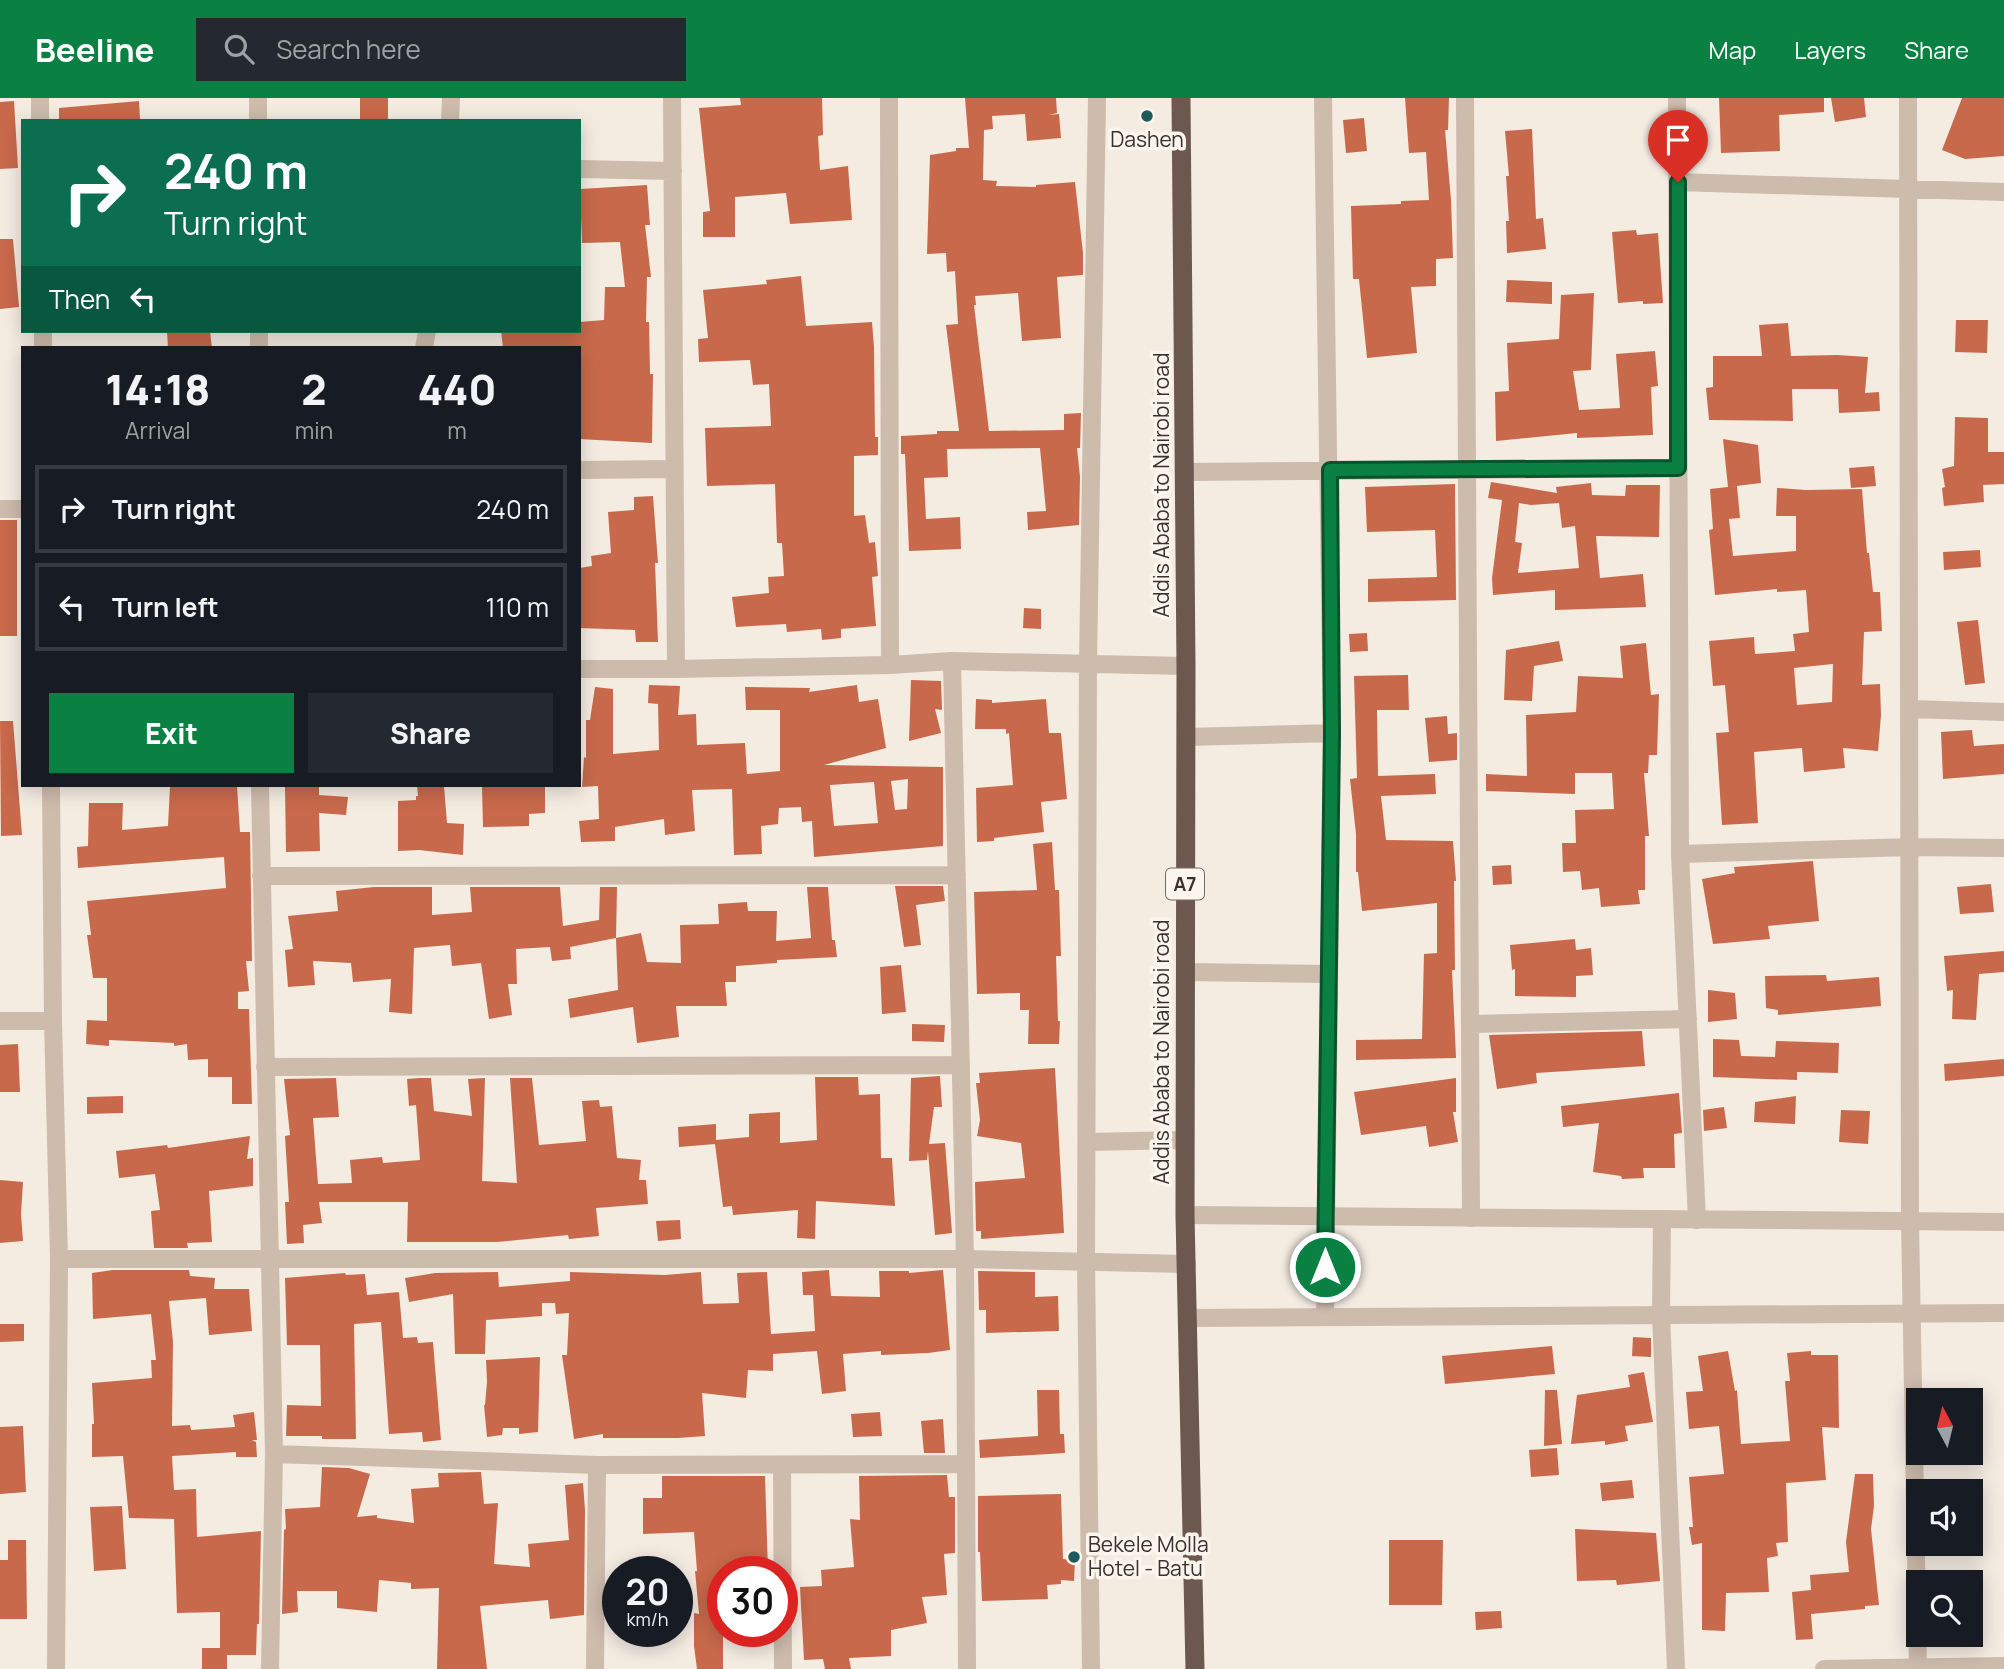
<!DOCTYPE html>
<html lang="en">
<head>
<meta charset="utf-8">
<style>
	body { margin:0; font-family:Manrope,sans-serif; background:#242831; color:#f1f3f6; height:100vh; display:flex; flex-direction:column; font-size:26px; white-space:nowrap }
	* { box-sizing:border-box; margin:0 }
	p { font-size:23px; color:#9ea1a6 }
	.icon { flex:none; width:38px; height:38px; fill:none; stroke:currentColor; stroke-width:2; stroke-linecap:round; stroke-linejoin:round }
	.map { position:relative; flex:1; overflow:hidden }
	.details { position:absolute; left:21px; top:248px; width:560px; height:441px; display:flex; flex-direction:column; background:#171b24; border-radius:0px; box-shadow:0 4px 18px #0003 }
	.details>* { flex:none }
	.banner { position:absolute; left:21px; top:21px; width:560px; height:214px; border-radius:0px; box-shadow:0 4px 18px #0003; background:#0b6e4f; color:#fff; overflow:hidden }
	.needle { width:46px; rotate:353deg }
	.buttons { position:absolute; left:1906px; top:1290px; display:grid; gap:14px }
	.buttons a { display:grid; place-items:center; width:77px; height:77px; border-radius:0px; background:#171b24; box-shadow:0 4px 18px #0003; font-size:35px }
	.speed { position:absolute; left:602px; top:1458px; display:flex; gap:14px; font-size:35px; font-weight:700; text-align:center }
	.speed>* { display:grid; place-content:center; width:91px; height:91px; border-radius:50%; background:#171b24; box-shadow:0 4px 18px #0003; line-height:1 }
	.speed small { font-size:18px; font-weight:400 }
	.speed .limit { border:10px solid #d22; background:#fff; color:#111 }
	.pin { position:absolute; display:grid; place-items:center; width:60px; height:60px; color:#fff; margin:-72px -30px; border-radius:50% 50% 50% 0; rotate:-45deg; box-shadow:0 0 7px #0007 }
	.pin .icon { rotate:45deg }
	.me { position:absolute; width:77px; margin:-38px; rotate:0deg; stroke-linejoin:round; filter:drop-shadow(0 0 5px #0008) }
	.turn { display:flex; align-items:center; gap:24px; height:147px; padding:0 28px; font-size:32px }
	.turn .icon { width:91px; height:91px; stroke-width:2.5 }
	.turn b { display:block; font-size:49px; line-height:60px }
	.then { display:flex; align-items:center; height:66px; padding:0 28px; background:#0003; gap:14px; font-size:26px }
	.eta { display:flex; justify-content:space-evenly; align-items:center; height:119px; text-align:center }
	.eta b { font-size:42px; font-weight:800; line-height:49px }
	.cta { display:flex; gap:14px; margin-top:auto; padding:14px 28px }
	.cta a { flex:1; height:80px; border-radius:0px; background:#0b8043; color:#fff; font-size:28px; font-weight:800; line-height:80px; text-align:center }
	.cta a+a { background:#242831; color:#f1f3f6 }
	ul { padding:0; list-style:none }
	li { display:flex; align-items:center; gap:21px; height:88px; margin:0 14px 10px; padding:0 14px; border:4px solid #363941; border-radius:0px }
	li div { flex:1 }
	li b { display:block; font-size:26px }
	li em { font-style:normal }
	header { display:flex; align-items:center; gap:42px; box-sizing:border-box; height:98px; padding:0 35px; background:#0b8043; color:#fff }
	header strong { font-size:33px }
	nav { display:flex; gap:38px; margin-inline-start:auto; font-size:24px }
	.search { width:490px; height:63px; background:#242831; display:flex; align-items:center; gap:18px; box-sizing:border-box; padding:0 24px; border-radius:0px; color:#9ea1a6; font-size:26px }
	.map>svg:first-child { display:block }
	.building { fill:#c8694b; fill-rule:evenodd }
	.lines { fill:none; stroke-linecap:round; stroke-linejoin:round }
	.minor { stroke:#cdbbac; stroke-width:18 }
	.tertiary { stroke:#cdbbac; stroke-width:18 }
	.trunk { stroke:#6c584f; stroke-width:19 }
	.route-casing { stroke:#07532c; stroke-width:18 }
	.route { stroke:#0b8043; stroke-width:12 }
	.poi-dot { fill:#1f5a5e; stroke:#fbf5ee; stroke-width:2.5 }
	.labels { text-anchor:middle; stroke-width:7; stroke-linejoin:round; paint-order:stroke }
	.shield { fill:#fbf5ee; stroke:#756b66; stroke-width:2 }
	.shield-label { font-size:19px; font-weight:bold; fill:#3b302b }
	.poi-label { font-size:21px; fill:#3b302b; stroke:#fbf5ee }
	.street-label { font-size:21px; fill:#3b302b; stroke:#fbf5ee }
</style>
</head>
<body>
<header>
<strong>Beeline</strong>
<div class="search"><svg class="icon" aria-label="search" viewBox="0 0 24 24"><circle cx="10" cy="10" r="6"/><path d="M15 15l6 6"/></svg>Search here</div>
<nav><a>Map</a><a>Layers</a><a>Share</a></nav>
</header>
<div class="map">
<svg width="2004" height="1571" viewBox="0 0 2004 1571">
	<rect width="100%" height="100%" fill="#f4ebe1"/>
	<!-- building -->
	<path class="building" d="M360 0H388V23H360Z
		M740 0H822L823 37 818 38 820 72 848 68 852 122 790 126 786 95 735 99V139H703V114L710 113 699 10 741 7Z
		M965 0H1056L1057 15 1049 17 1059 16 1061 40 1027 43 1025 16 992 18 993 31 984 32 983 82 997 83 996 88 1036 89V87L1075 84 1083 155V177L1057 179 1061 240 1022 243 1018 195 975 198 976 207H974L989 333 1064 332V316L1081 315 1080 350H1077L1080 379 1079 427 1028 432 1027 414 1046 413 1040 350 947 351 948 379 924 380 926 421 960 419 961 451 909 453 905 356H901V338L937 336V333H959L946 227 958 226 955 173 947 174 946 155 927 156 930 57 956 53V50H969Z
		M1405 0H1449L1448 32H1445L1451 102 1453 160 1436 161V188L1411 189 1417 255 1367 260 1359 181H1353L1351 108 1401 106V103L1429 102 1426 54 1409 55Z
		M1719 0H1824V14L1779 17 1780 53 1721 55Z
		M1831 0H1864L1866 19 1835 24Z
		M1962 0H2004V58L1965 61 1942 52Z
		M14 3 18 70 0 71V4Z
		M139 3 140 21 59 23V10Z
		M1364 20 1367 53 1346 55 1343 22Z
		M1532 31 1536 121 1543 120 1546 151 1507 155 1506 123H1509L1506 78H1509L1505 33Z
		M647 87 650 127H645L651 179H647L646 224H649L650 276H653L652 345 579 341V250H503L501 233H579V224L604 222 605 189H625L620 144 582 145 580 91Z
		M1636 132 1637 137 1658 135 1663 205 1643 206V203L1618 205 1612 134Z
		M0 141H13L19 209 0 211Z
		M801 178 806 228 872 224 874 249 875 339H878V357L854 358V418L865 417 869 445 875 444 878 478 872 479 876 528 841 531V540L822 542 821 531 787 534 786 526 736 529 732 499 769 495 768 479 784 478 782 445H777L775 386 707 388 705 330 771 328 769 286 753 287 750 262 699 264 698 241 708 240 703 192 767 186 766 182Z
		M1507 182 1552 184V206L1506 204Z
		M1594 195 1591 272 1573 273 1579 312 1620 310 1616 256 1655 253 1658 288 1651 289 1653 337 1577 340V335L1496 343 1495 294 1509 293 1507 245 1559 241 1561 197Z
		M1956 222H1988L1987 255 1955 254Z
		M1788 225 1791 258 1837 257 1868 259 1865 295 1879 294 1880 313 1839 315 1838 291H1792L1793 323 1709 322 1706 290 1713 289V258H1762L1759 227Z
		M167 233H210L212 250H168Z
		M1955 319 1988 320V354H2004V386L1983 387 1984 404 1944 408 1942 390 1945 389 1942 371 1954 368Z
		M1723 341 1758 347 1761 385 1728 389Z
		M1874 368 1876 388 1851 390 1849 370Z
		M1491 384 1557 395 1556 389 1591 385 1592 397 1625 398 1626 387H1660L1659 439 1596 438 1600 480 1643 476 1646 509 1555 512V492L1493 497 1492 480 1502 402 1488 400ZM1519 405 1531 407 1559 405 1562 430 1575 428 1579 470 1518 475 1522 445 1515 444Z
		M1455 386 1456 502 1368 504V481L1437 479 1435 432 1367 434 1365 389Z
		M1737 388 1740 420 1729 421 1733 458 1796 453V418H1776L1777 390 1806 392 1862 391 1867 455H1869L1873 494H1880L1882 533 1864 534 1862 587 1880 586 1881 617 1878 653 1843 650 1845 670 1804 674 1802 650 1754 654 1758 725 1722 727 1716 635 1729 634 1725 587 1713 588 1709 543 1754 539 1755 556 1795 553 1793 536 1809 534 1806 492 1777 494V491L1715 497 1709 432 1713 431 1710 391ZM1833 566 1832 604 1797 607 1794 570Z
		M653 398 658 465H655L658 544H636L635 532 579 530V470L592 468 591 458 611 455 608 414 634 412V399Z
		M0 422H17V538H0Z
		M1980 452 1981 469 1944 472 1943 454Z
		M1024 510 1041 511V531L1023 530Z
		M1978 522 1985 585 1965 587 1957 524Z
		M1367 535 1368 553 1350 554 1349 536Z
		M1559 543 1563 563 1534 568 1532 603 1504 602 1506 552Z
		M1646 545 1651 597 1659 596 1657 657H1649L1648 675H1644L1649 738H1645V792H1638L1640 806 1601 809 1599 790 1582 792 1580 773 1563 774 1562 745H1576L1575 712 1614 711 1612 675H1575V696L1486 693V676L1527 678 1526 617 1576 614 1578 578 1623 580 1620 548Z
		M1408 577 1409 612H1377L1378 678 1435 676 1436 696 1381 698 1386 742 1453 743 1456 783H1454L1455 872H1452L1456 960 1356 962V942L1422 941 1424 856 1437 855V805L1362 813 1358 774H1356V736L1350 681 1357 680 1354 578Z
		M911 582 941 583 942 612 935 611 941 635 909 643Z
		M649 587 680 588 678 617 696 616 697 647 745 645 747 676 780 673V612H746L745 589 810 590 809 594 857 587 859 604 878 601 886 650 824 667 943 669V748L814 759 812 723 802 724 801 709 779 710 778 726 761 728 762 756 734 757 732 691 692 692 695 733 665 737 664 721 615 729V743L581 744 579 723 599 721 598 688 582 689 584 659 586 660V622H590L595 589 613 591V656L659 652 658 606 648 605ZM908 681 907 711 895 712 891 683ZM874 684 878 725 834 728 830 687Z
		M976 601 992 602V605L1046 601 1049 635H1061L1067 701 1041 704 1044 734 994 740V743L977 744 976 690 1013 687 1009 635 1006 636V631H975Z
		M1447 618 1448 636 1457 635V662L1429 664 1425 620Z
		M0 623H13L22 737 1 738Z
		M1972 632 1974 648 2004 646V676L1943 681 1941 634Z
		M170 688H237L240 734H250L252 863H246L249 893 238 894V911H249L252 1006H232V979H208V961L188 962 187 946 174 948V945L109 942V948L86 946 87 922 107 923V880H93L87 837H91L87 803 226 790 224 759 78 770 77 749 88 748 89 705H123L122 732 168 728Z
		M285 688H319V697L348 699 346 717 319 715 320 753 286 754Z
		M417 688H444L447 725 464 726 463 757 419 752 398 753V703L416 702V698H418Z
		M482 688H545V715L529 716V728L483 729Z
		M1052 744 1055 792H1059L1061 858H1056L1058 923H1060L1059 946H1028L1029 912H1020V895L977 896 974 794 1037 792 1033 746Z
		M1813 763 1819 823 1768 828 1770 841 1713 846 1702 781 1735 775 1734 769Z
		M1511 767 1512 786 1493 787 1492 768Z
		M1991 786 1994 814 1960 816 1957 789Z
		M895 788H943L945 803 916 807 921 847 904 849Z
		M374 789H432V817L472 814 470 789H560L563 828 599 822 600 789H617L616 840 570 849 571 861 552 863 550 849 516 851 517 886H508L512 917 489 921 481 865 452 868 450 847 414 850 412 916 389 914 391 881 353 884 351 865 313 863 315 887 288 889 285 852 293 851 288 818 338 813 336 793Z
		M807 789H828L832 842H835L837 859 777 862V865L736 868V884H725L727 908H676L679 939 637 945 633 909 570 920 568 901 618 892 616 840 641 835 647 864 681 865 680 827 719 826 718 806 747 804 748 813H777L776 843 811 840Z
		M1575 841 1576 852 1591 850 1593 877 1576 878V899L1515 898V871L1512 872 1510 847Z
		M2004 853V874L1979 876 1976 922 1952 921 1953 892 1947 893 1944 858Z
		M901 867 906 914 882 916 880 869Z
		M1826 877 1827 883 1879 879 1881 908 1778 917V912L1766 910 1765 878Z
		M1708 892 1735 895 1737 921 1708 924Z
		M912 926 945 927 944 944 912 943Z
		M1642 933 1645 968 1536 975 1537 985 1497 991 1489 937Z
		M1713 941 1739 942 1741 958 1775 959 1776 943 1839 945 1838 975 1797 974V982L1713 979Z
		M18 946 20 994H0V947Z
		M2004 961V978L1945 983 1944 966Z
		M1055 970 1064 1135 981 1141V1133H976L975 1084 1025 1080 1021 1045 977 1038 980 1022 976 985H980L979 975Z
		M940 978 942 1009H934L929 1046 945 1045 952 1135 935 1137 928 1053 927 1062 909 1063 911 980Z
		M815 979H858L859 997 880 996 881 1060H892L895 1108 816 1103 815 1141 797 1140 798 1112 733 1117 732 1108 723 1109 715 1046 679 1049 678 1029 716 1026V1042L749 1039V1016L780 1014V1045L817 1042Z
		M336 980 339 1019 313 1020 318 1086 352 1085 350 1062 382 1059 383 1065 420 1062 416 1007 409 1008 407 981 419 980H431L434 1013 472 1018 468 981 485 980 482 1083 517 1085 510 980H532L539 1047 586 1043 582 1003 599 1002 600 1009 612 1008 617 1060 641 1062 639 1082H646L648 1106 596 1110 599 1138 569 1141 568 1137 497 1144H407L408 1104H319L322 1125 303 1127 304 1145 287 1146 285 1104H289L285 1038 290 1037 284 981Z
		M1456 980V1014H1453L1458 1044 1429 1049 1426 1028 1361 1037 1354 994Z
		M1679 995 1682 1035 1674 1036 1675 1070H1643L1644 1080 1622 1081 1621 1078 1593 1074 1599 1025 1563 1029 1561 1008Z
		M123 998V1015L87 1016V999Z
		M1796 998 1795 1026 1754 1024 1755 1004Z
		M1724 1009 1727 1030 1704 1033 1703 1012Z
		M1841 1012 1870 1013 1868 1046 1839 1044Z
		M250 1038 247 1061 253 1060V1088L209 1093 212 1144 187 1145 188 1150H154L151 1113 160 1112 155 1076 119 1080 116 1053 167 1047 168 1050Z
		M0 1082 23 1084 21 1116 23 1143 0 1145Z
		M680 1122 681 1141 658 1143 656 1123Z
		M113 1172H189L190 1178 215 1180 214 1191H249L252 1233 209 1237 206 1200 169 1203 173 1244 172 1328 190 1327 191 1332 235 1329 233 1317 254 1314 257 1342H252L256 1344 257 1359H236V1354L172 1358 174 1392 196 1391 197 1439 261 1433 259 1526H257L256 1557H227V1571H202V1550H220V1514L177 1515 174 1421 129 1420 123 1358 92 1359V1326H94L92 1285 152 1280 151 1262H156L151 1216 93 1221 92 1175Z
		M829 1172 831 1198 880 1199 879 1173H909V1175L943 1172 950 1252 928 1255 881 1257V1253L843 1256 846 1293 822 1296 817 1253 773 1256V1273L748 1272 746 1300 702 1295 705 1338 678 1340H603V1336L574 1341 562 1257H567L569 1215 556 1216 555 1205H542V1218L486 1222 485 1256H455L453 1196 409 1204 405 1180 435 1175 498 1174 499 1189 570 1183V1174L665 1177 701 1174 703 1206 739 1205 737 1175 767 1174 771 1236 815 1233 813 1197H803L802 1174Z
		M978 1173 1035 1174V1199L1058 1198 1059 1233 986 1235V1212H979Z
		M345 1175 346 1177 365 1176 367 1197 399 1194 403 1240 417 1239 418 1245 433 1244 441 1342 423 1344 422 1334 389 1336 381 1224 354 1226 356 1341H322V1338H286L287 1307 321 1308 320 1247H287L285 1180Z
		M0 1226H24V1243L0 1244Z
		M1633 1239 1651 1240V1259L1632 1258Z
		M1552 1248 1555 1276 1445 1286 1442 1258Z
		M1728 1253 1735 1293 1737 1292 1741 1346 1790 1343 1785 1283H1790L1787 1255 1811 1253V1257H1838L1839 1330 1822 1329 1826 1382 1786 1385 1788 1444 1776 1445 1778 1458 1767 1460 1769 1494 1726 1495 1725 1533 1702 1532V1445L1692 1447 1689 1429H1693L1689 1379 1724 1376 1719 1328 1689 1331 1686 1294 1703 1293 1698 1258Z
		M540 1259 538 1334 519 1336V1330H503L502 1337 487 1339 484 1307H485L487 1284 486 1262Z
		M1644 1274 1653 1324 1625 1328 1628 1343 1605 1347V1343L1571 1346 1577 1297 1630 1289 1628 1277Z
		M1037 1292H1059L1060 1336H1064L1065 1355 980 1360 979 1342 1038 1338Z
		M1545 1292H1557L1562 1346 1544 1348Z
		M880 1314 882 1338 853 1339 851 1316Z
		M943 1321 945 1355H924L921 1323Z
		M23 1328 26 1394 0 1396V1329Z
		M1557 1350 1559 1377 1531 1379 1529 1352Z
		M322 1369 349 1370 370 1376 357 1419 377 1417V1420L414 1425 411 1391 439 1389 438 1375 481 1374 484 1406 498 1405 494 1466 530 1469 528 1446 569 1442 565 1387 583 1385 585 1412 584 1517 550 1521 548 1502 480 1508 487 1571H437L439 1490 411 1491V1485L379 1482 377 1514 337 1510V1493H297L298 1514 282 1516 284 1432 286 1431 285 1411 320 1409Z
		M1855 1376H1873L1874 1408 1871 1431 1879 1507 1865 1508V1511L1811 1516 1813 1541 1796 1542 1792 1494 1811 1492 1810 1477 1849 1474 1846 1444Z
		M947 1377 949 1399H955V1455L944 1456 947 1497 922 1499 927 1525 891 1532V1558L849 1560 851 1571H825L823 1561 804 1562 800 1489 822 1488 821 1472 854 1469 850 1421 860 1422 859 1378Z
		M662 1378H765L768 1474H723V1571H697L694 1548V1515L699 1516 695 1473H697L694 1434 643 1436V1400H662Z
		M1632 1382 1634 1400 1602 1403 1600 1385Z
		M1061 1396 1063 1461 1075 1462 1074 1483 1061 1482V1486L1047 1487 1048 1501 982 1503 980 1454H978V1398Z
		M122 1408 126 1471 94 1473 90 1409Z
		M1575 1431 1656 1435 1660 1483 1617 1487 1616 1482 1577 1483Z
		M8 1442H26L27 1521H0V1462H8Z
		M1389 1442H1443L1442 1507H1389Z
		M1501 1513 1502 1530 1476 1532 1475 1514Z"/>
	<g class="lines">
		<!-- minor -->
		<path class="minor" d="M672 0 676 571
			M889 0 890 567
			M1323 0 1332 635 1325 1219
			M1465 0 1471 1120
			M1677 0 1680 756 1697 1122
			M1908 0 1910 1123 1918 1571
			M258 23V0
			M450 23 451 0
			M579 71 673 73
			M1677 84 2004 94
			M259 233V250
			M424 250 427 233
			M579 372 673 371
			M1185 374 1678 370
			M0 411H23
			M952 563 965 1161 967 1571
			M579 571H676L890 567 952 563 1186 568
			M1910 611 2004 614
			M1186 639 1332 635
			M260 688 274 1356 270 1571
			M1680 756 1910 749 2004 750
			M261 778 957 777
			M1185 874 1329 876
			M1470 926 1688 921
			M265 969 961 967
			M1087 1044 1185 1042
			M1662 1122 1661 1217 1676 1571
			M59 1161H965L1187 1166
			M274 1356 597 1367 966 1366
			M782 1367 783 1571
			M595 1571 597 1367
			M1091 1571 1086 1164 1088 566 1097 0
			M1824 1571 2004 1568"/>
		<!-- tertiary -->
		<path class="tertiary" d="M40 0V23
			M43 233V250
			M51 688 53 923 59 1161 56 1571
			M0 923H53
			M1185 1117 2004 1124
			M1188 1220 2004 1215"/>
		<!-- trunk -->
		<path class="trunk" d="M1181 0 1186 568 1185 1117 1195 1571"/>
	</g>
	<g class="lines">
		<defs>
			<path id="route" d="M1325 1169 1332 635 1330 372 1678 370V84"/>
		</defs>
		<!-- route casing -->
		<use href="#route" class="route-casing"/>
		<!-- route -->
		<use href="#route" class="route"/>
	</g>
	<!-- markers -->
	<g class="poi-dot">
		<circle cx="1147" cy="18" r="7"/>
		<circle cx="1074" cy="1459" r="7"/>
	</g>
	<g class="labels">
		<!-- shield labels -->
		<rect class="shield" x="1166" y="770.5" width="38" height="31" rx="5"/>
		<g class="shield-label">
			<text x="1185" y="793">A7</text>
		</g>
		<!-- poi labels -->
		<g class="poi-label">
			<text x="1147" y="49">Dashen</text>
			<text x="1088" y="1454" text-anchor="start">Bekele Molla<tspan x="1088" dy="24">Hotel - Batu</tspan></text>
		</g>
		<!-- street labels -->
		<g class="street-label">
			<text transform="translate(1162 387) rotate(-90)" y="7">Addis Ababa to Nairobi road</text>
			<text transform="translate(1162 954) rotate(-90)" y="7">Addis Ababa to Nairobi road</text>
		</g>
	</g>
</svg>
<div class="buttons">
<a><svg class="needle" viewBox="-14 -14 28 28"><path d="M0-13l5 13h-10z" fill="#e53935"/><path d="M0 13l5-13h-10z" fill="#9ea1a6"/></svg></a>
<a><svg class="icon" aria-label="sound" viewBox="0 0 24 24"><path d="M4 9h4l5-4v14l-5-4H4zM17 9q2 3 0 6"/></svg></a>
<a><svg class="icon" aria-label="search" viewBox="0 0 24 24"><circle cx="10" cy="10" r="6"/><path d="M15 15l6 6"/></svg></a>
</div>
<div class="speed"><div>20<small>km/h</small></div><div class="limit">30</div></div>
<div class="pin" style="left:1678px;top:84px;background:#d93025"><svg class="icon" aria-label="arrive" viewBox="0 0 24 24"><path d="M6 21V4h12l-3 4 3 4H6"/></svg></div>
<svg class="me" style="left:1325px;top:1169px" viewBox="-20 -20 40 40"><circle r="17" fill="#0b8043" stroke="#fff" stroke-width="3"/><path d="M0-11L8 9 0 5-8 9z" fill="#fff"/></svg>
<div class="banner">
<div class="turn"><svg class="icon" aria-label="right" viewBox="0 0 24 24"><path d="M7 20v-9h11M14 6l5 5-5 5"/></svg><div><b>240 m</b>Turn right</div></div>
<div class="then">Then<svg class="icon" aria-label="left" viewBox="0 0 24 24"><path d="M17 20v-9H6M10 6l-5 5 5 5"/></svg></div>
</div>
<section class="details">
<div class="eta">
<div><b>14:18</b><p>Arrival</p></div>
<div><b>2</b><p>min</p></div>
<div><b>440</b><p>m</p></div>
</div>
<ul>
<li><svg class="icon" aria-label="right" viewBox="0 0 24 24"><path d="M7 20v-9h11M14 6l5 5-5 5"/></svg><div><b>Turn right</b></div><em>240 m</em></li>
<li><svg class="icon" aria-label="left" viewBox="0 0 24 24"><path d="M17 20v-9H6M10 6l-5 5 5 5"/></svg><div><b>Turn left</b></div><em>110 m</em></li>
</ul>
<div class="cta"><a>Exit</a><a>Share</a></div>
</section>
</div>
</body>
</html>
